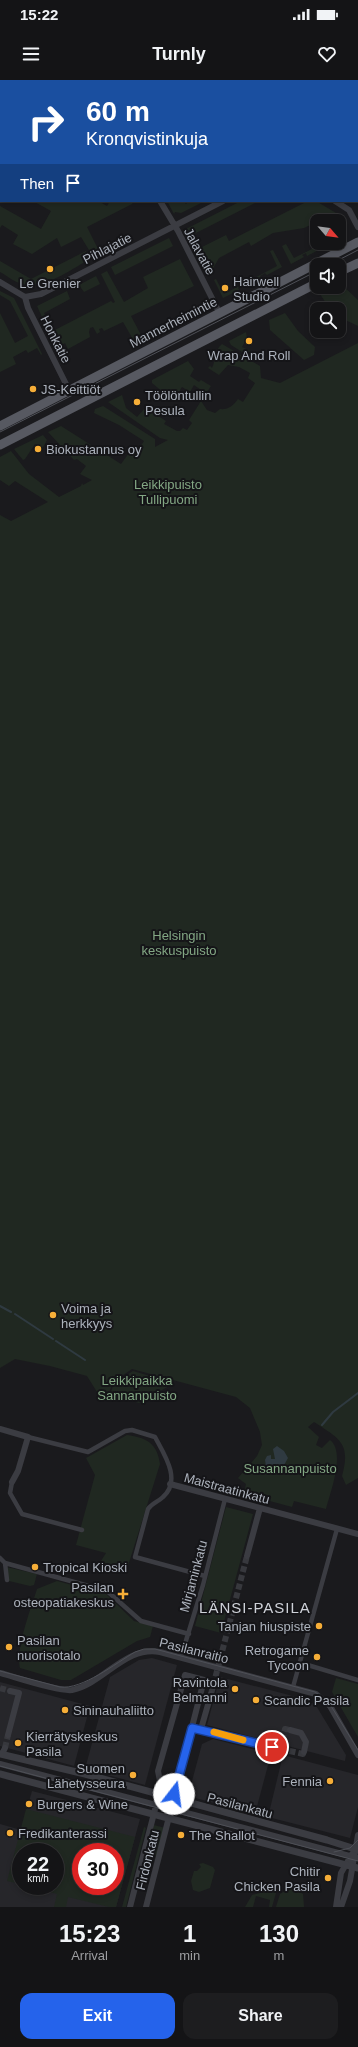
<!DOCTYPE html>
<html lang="en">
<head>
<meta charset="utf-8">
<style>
	body { margin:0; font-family:Arial,sans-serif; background:#1d1d1f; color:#f1f3f6; height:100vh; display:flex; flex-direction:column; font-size:15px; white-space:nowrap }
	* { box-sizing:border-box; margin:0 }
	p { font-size:13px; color:#9d9ea1 }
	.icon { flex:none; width:22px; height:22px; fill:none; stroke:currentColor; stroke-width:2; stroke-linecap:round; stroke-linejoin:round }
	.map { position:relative; height:1827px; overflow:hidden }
	.details { display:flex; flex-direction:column; background:#141416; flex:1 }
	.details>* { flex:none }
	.top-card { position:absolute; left:0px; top:0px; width:358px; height:122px; box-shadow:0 2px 6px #0003,0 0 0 1px #333335; background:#1a4fa0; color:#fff; overflow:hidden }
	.needle { width:26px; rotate:118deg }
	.controls { position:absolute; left:310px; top:134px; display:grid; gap:8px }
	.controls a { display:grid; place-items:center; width:36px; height:36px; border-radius:8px; background:#141416; box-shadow:0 2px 6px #0003,0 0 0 1px #333335; font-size:20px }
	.speed { position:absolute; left:12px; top:1763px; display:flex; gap:8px; font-size:20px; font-weight:700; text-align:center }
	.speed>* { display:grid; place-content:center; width:52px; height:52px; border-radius:50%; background:#141416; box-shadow:0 2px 6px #0003,0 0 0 1px #333335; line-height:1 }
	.speed small { font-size:10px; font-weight:400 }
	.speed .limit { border:6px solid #d22; background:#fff; color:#111 }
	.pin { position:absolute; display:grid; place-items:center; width:34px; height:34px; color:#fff; margin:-17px; border:2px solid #fff; border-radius:50%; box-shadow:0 1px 4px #0007 }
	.me { position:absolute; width:44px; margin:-22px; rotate:15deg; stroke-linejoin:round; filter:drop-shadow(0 0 3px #0008) }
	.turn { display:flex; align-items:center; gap:14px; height:84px; padding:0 20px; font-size:18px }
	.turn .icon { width:52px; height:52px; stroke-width:2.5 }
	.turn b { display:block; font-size:28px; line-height:34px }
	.then { display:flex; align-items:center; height:38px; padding:0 20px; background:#0003; gap:8px; font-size:15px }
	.eta { display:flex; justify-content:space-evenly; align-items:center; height:68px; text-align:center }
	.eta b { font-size:24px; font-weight:700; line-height:28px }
	.action { display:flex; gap:8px; margin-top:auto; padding:8px 20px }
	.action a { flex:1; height:46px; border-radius:12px; background:#2563eb; color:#fff; font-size:16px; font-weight:700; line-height:46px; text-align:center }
	.action a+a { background:#1d1d1f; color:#f1f3f6 }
	.status { display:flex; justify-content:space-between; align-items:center; height:28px; padding:0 20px; background:#141416; direction:ltr }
	.status svg { height:11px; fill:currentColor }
	header { display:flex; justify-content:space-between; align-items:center; height:52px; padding:0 20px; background:#141416; font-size:18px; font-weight:700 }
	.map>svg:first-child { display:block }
	.built { fill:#26262a; fill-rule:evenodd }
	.green { fill:#202821; fill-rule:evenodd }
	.water { fill:#2f3a41 }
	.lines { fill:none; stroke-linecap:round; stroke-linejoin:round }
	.stream { stroke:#2f3a41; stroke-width:2 }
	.minor-tunnel { stroke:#37383d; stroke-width:6; stroke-dasharray:6 3; stroke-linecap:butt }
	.pedestrian { stroke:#3b3c42; stroke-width:4.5 }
	.minor { stroke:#3b3c42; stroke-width:6 }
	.tertiary { stroke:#3b3c42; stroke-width:7 }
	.primary { stroke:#575961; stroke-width:9 }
	.tram { stroke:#4e5057; stroke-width:1 }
	.route-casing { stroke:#184099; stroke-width:10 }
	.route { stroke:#2563eb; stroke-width:7 }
	.slow { stroke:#f59e0b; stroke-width:7 }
	.poi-dot { fill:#f6ae38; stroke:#151518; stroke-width:1.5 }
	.labels { text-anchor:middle; stroke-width:4; stroke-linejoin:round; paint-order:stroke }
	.street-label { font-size:13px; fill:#acb2bc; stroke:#151518 }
	.poi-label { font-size:13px; fill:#acb2bc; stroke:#151518; text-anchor:start }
	.park-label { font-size:13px; fill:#83a784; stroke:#151518 }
	.quarter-label { font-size:15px; letter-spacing:1px; fill:#ced1d8; stroke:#151518 }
</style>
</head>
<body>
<div class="status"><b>15:22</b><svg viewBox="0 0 49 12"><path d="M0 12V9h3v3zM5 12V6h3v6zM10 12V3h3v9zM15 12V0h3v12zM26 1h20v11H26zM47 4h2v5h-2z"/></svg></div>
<header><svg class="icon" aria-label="menu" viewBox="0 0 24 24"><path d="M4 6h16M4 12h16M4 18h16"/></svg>Turnly<svg class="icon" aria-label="heart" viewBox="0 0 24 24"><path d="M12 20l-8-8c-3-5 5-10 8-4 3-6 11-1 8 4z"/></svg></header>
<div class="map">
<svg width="358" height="1827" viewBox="0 0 358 1827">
	<rect width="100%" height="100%" fill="#1a1a1d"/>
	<!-- built -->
	<path class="built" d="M152 1578 177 1585 145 1705 85 1689 110 1597 139 1580Z
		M220 1597 289 1615 315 1624 346 1675 345 1681 207 1645Z
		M0 1602 90 1626 74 1686 0 1666Z
		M213 1659 271 1674 255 1734 188 1716 202 1664Z
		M283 1675 358 1695V1727L350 1758 268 1737Z
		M32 1711 140 1739 116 1827H0V1744L21 1750ZM21 1772H55V1806H21ZM81 1772H115V1806H81Z"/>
	<!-- green -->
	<path class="green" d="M33 121H98L107 126 110 121H134L132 124 87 147 99 171 92 175 81 157 61 167 57 158 32 174 13 164 18 155 2 145 0 148V126L41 149 51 131Z
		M167 121H176L178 123 183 121 186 124 189 121H205L181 133 175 132 174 134Z
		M241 121H259L194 154 200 168 226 155 229 161 308 121H316L336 133 304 148 273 153 251 166 249 162 219 178 211 192 186 149Z
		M169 158 173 166 115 195 111 187Z
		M324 163 330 164 307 176 306 173 302 175 304 177 291 184 282 166 286 164 294 178Z
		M273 170 282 187 267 195 265 193 260 196 261 198 242 208 241 206 238 208 239 210 223 218 214 200 216 199 224 214 277 186 270 171Z
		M86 171 90 179C70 190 43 211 19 203 13 201 6 195 0 192V181L31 199Z
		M180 179 194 206 131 236 142 257 134 261 123 242 104 251 102 248 99 249 100 252 97 254 93 247 90 248 89 252 90 257 68 269 65 263 60 266 62 270 61 271 51 252 111 221 113 223 115 222 101 194 107 191 124 222 148 208 143 197Z
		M96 196 100 204 84 212 79 205Z
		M341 204 358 220V246L339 237V229H330L320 214 334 207H339Z
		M0 211 14 218 42 274 41 275 37 268 28 273 26 270 13 277 16 284 0 292V233L15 263 28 256 10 221 0 215Z
		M67 211 70 219 44 233 51 246 47 248 37 226Z
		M285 233 298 251 315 267 314 275 304 280 270 250 269 240Z
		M246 252 247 258 242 267 253 272 250 277 231 265 229 261Z
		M358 263V1398L346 1405 342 1396C351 1363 340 1359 314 1342L308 1347 319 1357 316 1365 322 1368 330 1360C346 1372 330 1413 326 1429L294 1421 292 1427 244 1414 246 1404 238 1398 257 1376 262 1365 260 1352 250 1328 236 1317 132 1289 113 1302 108 1315 97 1312 87 1296 50 1286 15 1279 0 1288V435L11 441 48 422 15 401 9 406 0 400V377L11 371 29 394 59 417 81 406 82 403 83 405 92 400 80 394 86 386 77 379 74 380 48 352 61 346 121 384 134 366 139 369 144 361 119 345 94 333 95 329 103 326 155 359V367L168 360 160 358 108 322 122 315 126 328 137 337 145 328 166 341 164 344 177 351H180L183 348 187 350 192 343 189 340 201 321 207 330 215 333 220 329C228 330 233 326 238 319L243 322 255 303 248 298 250 293 239 287 228 285 219 295 208 288 210 286 212 288C216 280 214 270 222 264L260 286 261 298 280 303Z
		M188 281 194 289 190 296 199 302 201 300 211 306 205 315 204 312 194 305 190 312 182 307 176 316 174 314 170 318 152 303V300Z
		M43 355 47 360 42 369 35 364 25 379 23 380 14 369Z
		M133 1291 167 1301 169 1306 139 1323 110 1315 114 1303Z
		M127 1355C147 1358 157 1363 160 1384L127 1489 102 1483 101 1481 106 1473 76 1465 95 1395 86 1378Z
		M226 1427 253 1434 221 1553 195 1546Z
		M6 1487 37 1494 34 1505 30 1506 9 1501Z
		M57 1501 106 1514 134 1541 153 1546 150 1557 137 1561 71 1600H61L20 1588C15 1570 31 1528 37 1509Z
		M336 1598 358 1604V1657L332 1612Z
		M26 1729 135 1757 116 1827H109L68 1817 66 1827H54L57 1814 27 1806H55V1772H21V1804L7 1801ZM81 1772H115V1806H81Z
		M154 1745 165 1748 157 1776 147 1774Z
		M144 1747 146 1748 126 1827H122Z
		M203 1783 213 1787 215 1790 210 1808 199 1812 193 1810 191 1801 194 1791H197L201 1787 199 1784Z
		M288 1809H295L303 1814 304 1827H276L280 1814Z
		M272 1810 276 1813 272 1827H269L270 1820 256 1816 253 1827H245L252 1815Z"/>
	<!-- water -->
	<path class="water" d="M277 1366 284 1371 288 1378 283 1387 273 1390 266 1386 265 1380 267 1376 271 1375V1379H275L273 1369Z"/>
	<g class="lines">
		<!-- stream -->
		<path class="stream" d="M0 1226 11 1232
			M15 1234 53 1259
			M56 1261 85 1280
			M322 1345 333 1332 358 1313"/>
		<!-- minor-tunnel -->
		<path class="minor-tunnel" d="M0 1608 10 1611
			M211 1614 247 1476
			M272 1667 303 1674 304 1672
			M5 1668 8 1655
			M280 1669 285 1649 290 1650"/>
		<!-- pedestrian -->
		<path class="pedestrian" d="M28 1357 88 1372 125 1351 132 1350 155 1357C164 1374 182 1400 163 1417 158 1422 152 1423 148 1429L135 1477 205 1496
			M12 1402 10 1413 22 1434 82 1450
			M0 1478 5 1483 107 1511 141 1541 189 1554
			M5 1483 7 1500
			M181 1577 203 1505 225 1419
			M301 1583 358 1600
			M293 1607 337 1449"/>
		<!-- minor -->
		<path class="minor" d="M208 0 209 1
			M357 54 358 53
			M160 121 178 151 219 232
			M335 121 349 130 358 147
			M0 202 25 217 41 214 223 121
			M25 217 28 228 69 310
			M0 1349 28 1357 18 1391 12 1402
			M170 1404 358 1454
			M247 1476 260 1428
			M0 1593C15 1597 58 1612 72 1610 103 1604 126 1565 160 1572L316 1614 330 1626 358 1675
			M192 1648 272 1667
			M201 1649 211 1614
			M290 1650 301 1653 306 1662 304 1672
			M8 1655 19 1613 10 1611
			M2 1674 5 1668
			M0 1684 358 1778
			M130 1827 161 1706 158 1691 185 1595 204 1600 146 1827
			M336 1827 341 1793 352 1774
			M341 1827 350 1801 358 1755"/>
		<!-- tertiary -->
		<path class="tertiary" d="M0 1674 85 1694 327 1760 358 1770
			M0 1694 358 1788"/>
		<!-- primary -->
		<path class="primary" d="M15 1 16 0
			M30 1 31 0
			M0 24 1 22
			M0 59 1 57
			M339 192 358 183
			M0 346 358 162
			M0 365 317 203"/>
		<!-- tram -->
		<path class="tram" d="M25 1V0
			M0 43 1 42
			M329 185 358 170
			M0 352 317 191
			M0 1591 60 1607C82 1610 116 1583 135 1572L144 1569H155L315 1612 328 1621 358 1670
			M0 1686 358 1781
			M334 1772 350 1768 358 1760"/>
	</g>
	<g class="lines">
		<defs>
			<path id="route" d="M174 1714 192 1648 272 1667"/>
		</defs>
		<!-- route casing -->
		<use href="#route" class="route-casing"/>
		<!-- route -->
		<use href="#route" class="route"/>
		<!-- slow -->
		<path class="slow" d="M214 1652 243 1660"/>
	</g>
	<!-- markers -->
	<g class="poi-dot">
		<circle cx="50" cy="189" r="4"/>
		<circle cx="225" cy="208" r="4"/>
		<circle cx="249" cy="261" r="4"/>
		<circle cx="33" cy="309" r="4"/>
		<circle cx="137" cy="322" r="4"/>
		<circle cx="38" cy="369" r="4"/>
		<circle cx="53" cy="1235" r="4"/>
		<circle cx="35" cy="1487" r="4"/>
		<path d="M121 1508h4v4h4v4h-4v4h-4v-4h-4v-4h4z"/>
		<circle cx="319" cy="1546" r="4"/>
		<circle cx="9" cy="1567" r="4"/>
		<circle cx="317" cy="1577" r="4"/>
		<circle cx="235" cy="1609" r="4"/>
		<circle cx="256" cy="1620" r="4"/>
		<circle cx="65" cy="1630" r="4"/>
		<circle cx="18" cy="1663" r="4"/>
		<circle cx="133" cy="1695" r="4"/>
		<circle cx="330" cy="1701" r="4"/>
		<circle cx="29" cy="1724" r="4"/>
		<circle cx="10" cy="1753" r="4"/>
		<circle cx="181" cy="1755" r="4"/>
		<circle cx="328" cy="1798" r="4"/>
	</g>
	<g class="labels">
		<!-- street labels -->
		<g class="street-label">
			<text transform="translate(107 168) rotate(-27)" y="5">Pihlajatie</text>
			<text transform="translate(200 171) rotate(62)" y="5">Jalavatie</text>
			<text transform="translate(173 242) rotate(-27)" y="5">Mannerheimintie</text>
			<text transform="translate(56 259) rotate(63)" y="5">Honkatie</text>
			<text transform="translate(227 1408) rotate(15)" y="5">Maistraatinkatu</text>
			<text transform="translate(193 1496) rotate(-75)" y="5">Mirjaminkatu</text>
			<text transform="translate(194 1570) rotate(14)" y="5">Pasilanraitio</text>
			<text transform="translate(240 1725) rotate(15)" y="5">Pasilankatu</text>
			<text transform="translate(147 1780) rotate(-76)" y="5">Firdonkatu</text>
		</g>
		<!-- poi labels -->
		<g class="poi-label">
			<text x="233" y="206">Hairwell<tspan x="233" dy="15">Studio</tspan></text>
			<text x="50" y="208" text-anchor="middle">Le Grenier</text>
			<text x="249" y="280" text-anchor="middle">Wrap And Roll</text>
			<text x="41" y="314">JS-Keittiöt</text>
			<text x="145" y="320">Töölöntullin<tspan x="145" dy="15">Pesula</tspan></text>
			<text x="46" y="374">Biokustannus oy</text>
			<text x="61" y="1233">Voima ja<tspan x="61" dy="15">herkkyys</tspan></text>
			<text x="43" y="1492">Tropical Kioski</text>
			<text x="114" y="1512" text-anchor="end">Pasilan<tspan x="114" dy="15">osteopatiakeskus</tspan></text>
			<text x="311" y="1551" text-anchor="end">Tanjan hiuspiste</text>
			<text x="17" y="1565">Pasilan<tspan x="17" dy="15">nuorisotalo</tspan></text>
			<text x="309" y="1575" text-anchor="end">Retrogame<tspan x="309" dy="15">Tycoon</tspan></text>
			<text x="227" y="1607" text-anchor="end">Ravintola<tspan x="227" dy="15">Belmanni</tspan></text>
			<text x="264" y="1625">Scandic Pasila</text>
			<text x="73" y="1635">Sininauhaliitto</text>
			<text x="26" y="1661">Kierrätyskeskus<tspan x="26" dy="15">Pasila</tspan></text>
			<text x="125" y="1693" text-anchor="end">Suomen<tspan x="125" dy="15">Lähetysseura</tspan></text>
			<text x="322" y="1706" text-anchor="end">Fennia</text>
			<text x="37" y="1729">Burgers &amp; Wine</text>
			<text x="18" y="1758">Fredikanterassi</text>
			<text x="189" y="1760">The Shallot</text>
			<text x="320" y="1796" text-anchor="end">Chitir<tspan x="320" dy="15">Chicken Pasila</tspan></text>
		</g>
		<!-- park labels -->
		<g class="park-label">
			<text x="168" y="409">Leikkipuisto<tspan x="168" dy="15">Tullipuomi</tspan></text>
			<text x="179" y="860">Helsingin<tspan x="179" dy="15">keskuspuisto</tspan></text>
			<text x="137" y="1305">Leikkipaikka<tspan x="137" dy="15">Sannanpuisto</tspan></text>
			<text x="290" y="1393">Susannanpuisto</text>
		</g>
		<!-- quarter labels -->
		<g class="quarter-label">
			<text x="255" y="1533">LÄNSI-PASILA</text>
		</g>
	</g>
</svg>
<div class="controls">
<a><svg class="needle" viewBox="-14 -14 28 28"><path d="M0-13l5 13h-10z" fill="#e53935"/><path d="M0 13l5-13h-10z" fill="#9d9ea1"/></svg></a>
<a><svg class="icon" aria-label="sound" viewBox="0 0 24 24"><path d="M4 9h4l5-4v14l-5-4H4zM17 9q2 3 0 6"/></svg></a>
<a><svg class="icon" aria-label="search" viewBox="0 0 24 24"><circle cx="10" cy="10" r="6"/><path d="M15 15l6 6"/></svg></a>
</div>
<div class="speed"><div>22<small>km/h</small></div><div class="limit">30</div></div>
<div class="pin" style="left:272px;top:1667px;background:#d93025"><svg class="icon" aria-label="arrive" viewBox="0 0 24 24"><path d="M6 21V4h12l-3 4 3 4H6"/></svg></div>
<svg class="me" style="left:174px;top:1714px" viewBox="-20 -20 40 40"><circle r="19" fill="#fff"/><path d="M0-13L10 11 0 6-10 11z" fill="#2563eb"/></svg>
<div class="top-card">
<div class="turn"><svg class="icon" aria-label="right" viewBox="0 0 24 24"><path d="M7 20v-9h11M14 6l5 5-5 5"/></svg><div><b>60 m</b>Kronqvistinkuja</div></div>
<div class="then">Then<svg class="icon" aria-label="arrive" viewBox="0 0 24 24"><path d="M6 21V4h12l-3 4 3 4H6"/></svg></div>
</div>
</div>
<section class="details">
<div class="eta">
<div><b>15:23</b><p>Arrival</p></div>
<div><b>1</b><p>min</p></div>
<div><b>130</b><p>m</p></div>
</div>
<div class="action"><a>Exit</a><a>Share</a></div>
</section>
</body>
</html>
